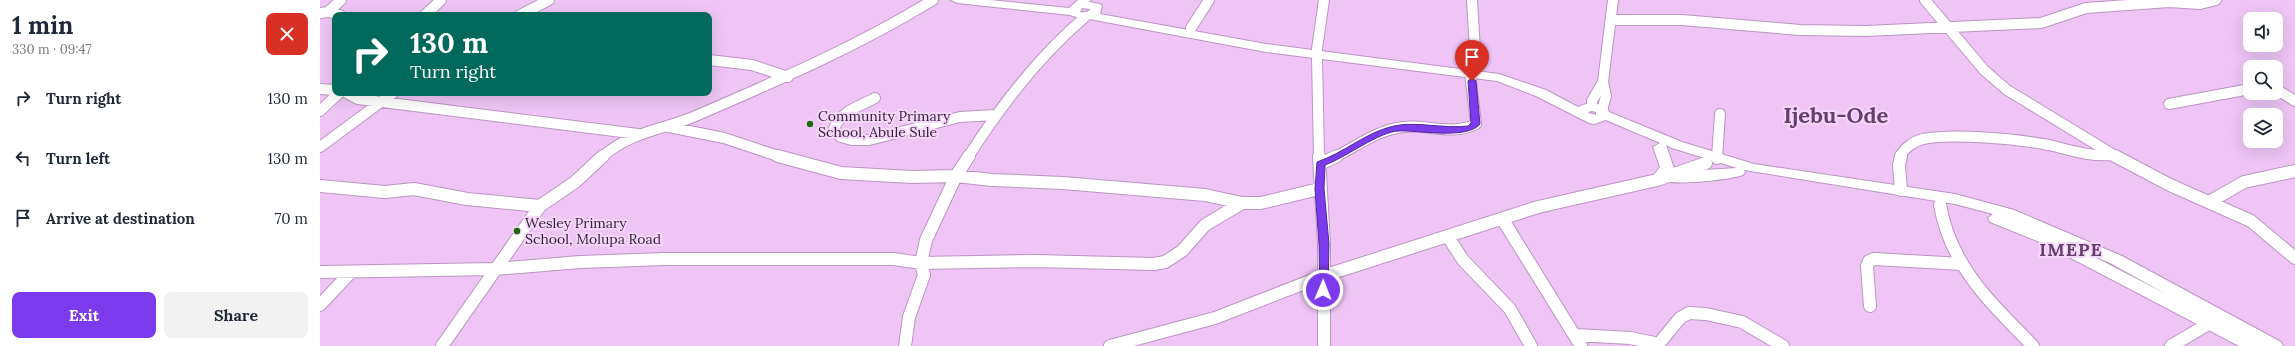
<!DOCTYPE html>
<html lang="en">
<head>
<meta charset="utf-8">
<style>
	body { margin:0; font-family:Lora,serif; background:#f2f2f3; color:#1f2937; height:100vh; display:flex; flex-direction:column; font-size:15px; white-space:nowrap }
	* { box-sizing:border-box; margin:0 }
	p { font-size:13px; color:#747a83 }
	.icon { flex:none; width:22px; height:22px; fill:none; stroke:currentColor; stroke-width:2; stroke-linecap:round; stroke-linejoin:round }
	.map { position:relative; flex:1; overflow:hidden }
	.side { display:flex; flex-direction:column; background:#fff; width:320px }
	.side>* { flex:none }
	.hud { position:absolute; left:12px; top:12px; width:380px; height:84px; border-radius:8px; box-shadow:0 4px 16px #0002; background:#00695c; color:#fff; overflow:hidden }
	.buttons { position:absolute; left:1923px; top:12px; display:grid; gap:8px }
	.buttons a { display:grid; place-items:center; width:40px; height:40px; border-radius:8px; background:#fff; box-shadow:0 4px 16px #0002; font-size:20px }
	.pin { position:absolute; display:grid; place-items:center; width:34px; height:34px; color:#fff; margin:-41px -17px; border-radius:50% 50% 50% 0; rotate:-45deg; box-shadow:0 0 4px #0007 }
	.pin .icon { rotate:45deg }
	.me { position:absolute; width:44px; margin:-22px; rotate:1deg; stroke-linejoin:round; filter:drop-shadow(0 0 3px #0008) }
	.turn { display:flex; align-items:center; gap:14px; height:84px; padding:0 12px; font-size:18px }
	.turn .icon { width:52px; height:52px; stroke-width:2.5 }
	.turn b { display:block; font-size:28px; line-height:34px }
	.round { display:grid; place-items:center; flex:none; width:42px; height:42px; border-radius:8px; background:#f2f2f3 }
	.overview { display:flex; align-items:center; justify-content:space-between; height:68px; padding:0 12px }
	h1 { font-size:24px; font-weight:700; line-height:30px }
	.cta { display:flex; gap:8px; margin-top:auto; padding:8px 12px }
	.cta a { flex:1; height:46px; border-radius:8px; background:#7c3aed; color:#fff; font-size:16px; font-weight:700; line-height:46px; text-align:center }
	.cta a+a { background:#f2f2f3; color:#1f2937 }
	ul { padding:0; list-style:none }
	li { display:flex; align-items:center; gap:12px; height:60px; padding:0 12px }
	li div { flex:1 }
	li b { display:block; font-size:15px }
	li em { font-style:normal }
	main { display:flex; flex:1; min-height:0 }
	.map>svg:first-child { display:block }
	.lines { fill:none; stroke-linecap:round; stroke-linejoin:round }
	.minor-far1-casing { stroke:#bc95c3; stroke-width:12 }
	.minor-casing { stroke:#bc95c3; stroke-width:14 }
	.major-casing { stroke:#bc95c3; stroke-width:2 }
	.minor-far1 { stroke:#fff; stroke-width:10 }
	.minor { stroke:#fff; stroke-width:12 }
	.major { fill:#fff; fill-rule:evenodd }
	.route { fill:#7c3aed; stroke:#51269a }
	.poi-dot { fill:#19690b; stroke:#f6d6fc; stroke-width:1.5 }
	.labels { text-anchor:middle; stroke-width:4; stroke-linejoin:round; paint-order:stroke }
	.poi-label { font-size:14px; fill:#2d1e30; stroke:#f6d6fc; text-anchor:start }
	.district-label { font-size:18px; font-weight:bold; letter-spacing:1px; fill:#634069; stroke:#f6d6fc }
	.town-label { font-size:22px; font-weight:bold; fill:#634069; stroke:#f6d6fc }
</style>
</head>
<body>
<main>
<section class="side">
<div class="overview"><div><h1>1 min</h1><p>330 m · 09:47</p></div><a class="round" style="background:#d93025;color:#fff"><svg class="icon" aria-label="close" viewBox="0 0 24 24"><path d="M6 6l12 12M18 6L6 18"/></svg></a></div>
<ul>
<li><svg class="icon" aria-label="right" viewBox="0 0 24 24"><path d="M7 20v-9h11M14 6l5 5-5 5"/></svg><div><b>Turn right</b></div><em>130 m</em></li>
<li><svg class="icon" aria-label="left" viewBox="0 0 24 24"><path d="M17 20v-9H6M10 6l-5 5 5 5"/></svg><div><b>Turn left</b></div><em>130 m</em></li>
<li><svg class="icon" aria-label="arrive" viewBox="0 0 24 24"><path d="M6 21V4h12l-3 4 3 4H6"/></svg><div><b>Arrive at destination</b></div><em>70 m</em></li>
</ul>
<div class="cta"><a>Exit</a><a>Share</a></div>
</section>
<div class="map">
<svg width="1975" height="346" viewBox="0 0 1975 346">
	<rect width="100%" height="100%" fill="#eec5f5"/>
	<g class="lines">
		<defs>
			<path id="minor-far1" d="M1152 0 1156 67
				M1605 0 1664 70 1687 90 1797 157
				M8 12 21 0
				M0 13 8 12 20 15
				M105 15 121 0
				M200 15 229 0
				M1291 20H1362L1480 30 1546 31 1721 23 1766 8 1849 2 1880 4 1896 0
				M871 28 889 0
				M997 49 1004 0
				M997 56 999 157
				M389 60 432 65 468 77
				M0 89 15 90
				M1956 89 1975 101
				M27 93 38 99 318 134
				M555 98C538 107 520 111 513 131L521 137 532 140H549L640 117 675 115
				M1849 104 1930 89
				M1272 106V101L1283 82
				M1282 110 1286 96 1283 82 1293 0
				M0 111 19 93
				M349 127 404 138 461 157
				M0 147 73 93
				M282 157C311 131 344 130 378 115 459 80 538 46 613 0
				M648 157C680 107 720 55 765 17
				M1015 157C1037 146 1057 130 1083 127 1107 124 1133 136 1156 124L1150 73
				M1397 157 1400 114
				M1580 157C1584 148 1594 141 1603 139 1634 133 1697 139 1729 145 1750 150 1770 157 1792 155"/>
			<path id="minor" d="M458 156 521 173 592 177 636 176 672 180 743 183 885 195 922 203
				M999 156 1004 244V346
				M1581 156 1579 165 1581 190
				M1795 156 1850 185 1931 221 1975 258
				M1397 158V156
				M1000 164 1017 156
				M0 186 65 192 94 189 147 199 220 206
				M1889 202 1924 182 1975 171
				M1620 205C1631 267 1671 303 1713 346
				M1183 220 1261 346
				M1128 237 1143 260 1190 309 1211 346
				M0 272 175 269 260 262 345 259H574L601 263 715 261 834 264 845 262 862 251 885 225 922 203H941L999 189
				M0 305 31 272
				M1550 306 1547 266 1549 261 1554 259 1642 264
				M1256 335 1310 338 1339 344
				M122 346 220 206 255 182 283 156
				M585 346 589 317 604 275 601 263 606 240 636 176 649 156
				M790 346 895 318 1003 276 1218 207 1337 180 1386 163
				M1337 346 1360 318 1369 313 1386 314 1422 322 1463 346
				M1851 346 1890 323"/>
			<path id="major" d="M631 0H670L749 8 758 0H771L769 2 780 4 782 6 780 14 946 44 1179 74 1226 90 1258 107C1270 102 1275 103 1287 107L1289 112 1362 142 1434 164 1635 194 1694 210 1802 256 1961 342 1963 346H1919L1722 243 1670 222 1668 218 1673 214 1635 204 1424 170 1425 172 1423 175C1407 180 1360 185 1344 181L1337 185 1332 183 1330 180 1340 167 1333 147 1340 143 1286 120 1274 124 1269 123 1216 96 1177 81 946 52 769 19 765 20 750 15 637 3ZM762 8 770 9V10L764 13 760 12ZM1272 111 1276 112V115L1269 113 1268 112ZM1346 145 1352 148 1417 168 1351 172 1354 168ZM1765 252 1792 264 1846 294Z"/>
		</defs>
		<!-- minor-far1 casing -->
		<use href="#minor-far1" class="minor-far1-casing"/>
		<!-- minor casing -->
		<use href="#minor" class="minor-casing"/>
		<!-- major casing -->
		<use href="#major" class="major-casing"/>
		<!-- minor-far1 -->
		<use href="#minor-far1" class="minor-far1"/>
		<!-- minor -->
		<use href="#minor" class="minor"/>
		<!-- major -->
		<use href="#major" class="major"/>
	</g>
	<!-- route -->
	<path class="route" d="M1152 78 1156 81 1160 124C1147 140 1099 130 1079 131 1060 131 1025 158 1005 165L1004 189 1009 244 1008 290 1007 293H1000L999 244 995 189 997 162C1024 153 1046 132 1074 126 1093 121 1126 129 1148 126L1151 123 1148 81Z"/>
	<!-- markers -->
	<g class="poi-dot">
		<circle cx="490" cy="124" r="4"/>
		<circle cx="197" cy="231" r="4"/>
	</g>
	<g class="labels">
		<!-- poi labels -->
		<g class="poi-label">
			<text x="498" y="121">Community Primary<tspan x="498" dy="16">School, Abule Sule</tspan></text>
			<text x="205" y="228">Wesley Primary<tspan x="205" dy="16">School, Molupa Road</tspan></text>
		</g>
		<!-- district labels -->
		<g class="district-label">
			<text x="1751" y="256">IMEPE</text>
		</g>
		<!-- town labels -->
		<g class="town-label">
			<text x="1516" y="123">Ijebu-Ode</text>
		</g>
	</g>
</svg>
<div class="buttons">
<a><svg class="icon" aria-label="sound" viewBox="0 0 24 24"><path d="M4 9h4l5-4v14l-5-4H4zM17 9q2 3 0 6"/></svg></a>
<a><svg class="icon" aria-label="search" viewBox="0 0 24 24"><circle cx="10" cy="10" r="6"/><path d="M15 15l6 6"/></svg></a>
<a><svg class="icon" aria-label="layers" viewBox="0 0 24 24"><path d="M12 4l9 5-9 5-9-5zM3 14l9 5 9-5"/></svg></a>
</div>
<div class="pin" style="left:1152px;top:81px;background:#d93025"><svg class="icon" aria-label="arrive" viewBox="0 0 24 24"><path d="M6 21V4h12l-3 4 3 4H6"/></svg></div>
<svg class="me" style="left:1003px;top:290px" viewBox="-20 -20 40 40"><circle r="17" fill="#7c3aed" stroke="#fff" stroke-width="3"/><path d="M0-11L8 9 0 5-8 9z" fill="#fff"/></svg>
<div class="hud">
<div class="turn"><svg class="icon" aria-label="right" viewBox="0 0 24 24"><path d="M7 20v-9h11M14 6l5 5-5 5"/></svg><div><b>130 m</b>Turn right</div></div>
</div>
</div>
</main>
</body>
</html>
